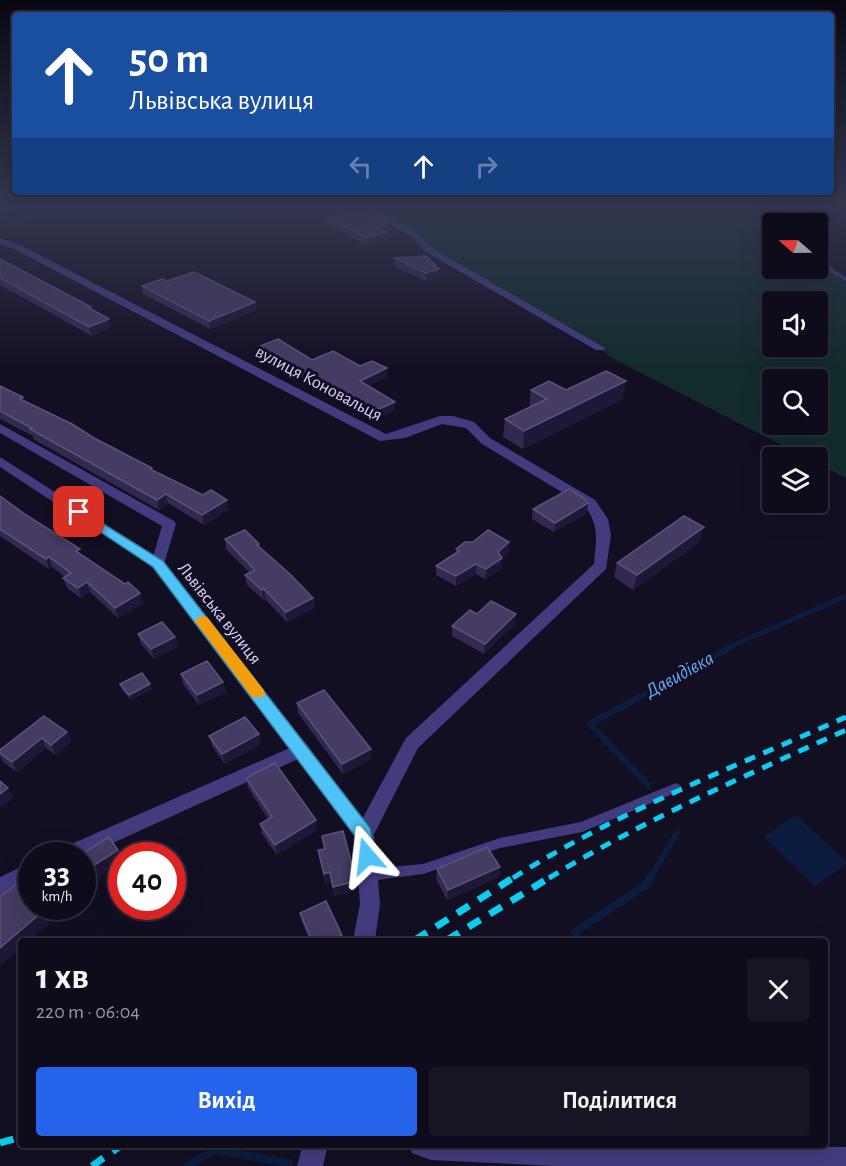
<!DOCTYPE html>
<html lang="uk">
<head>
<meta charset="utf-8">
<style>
	body { margin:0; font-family:"Alegreya Sans",sans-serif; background:#171423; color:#f1f3f6; height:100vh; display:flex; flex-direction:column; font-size:22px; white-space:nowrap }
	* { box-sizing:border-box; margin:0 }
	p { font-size:20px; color:#9b9ba2 }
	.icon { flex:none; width:33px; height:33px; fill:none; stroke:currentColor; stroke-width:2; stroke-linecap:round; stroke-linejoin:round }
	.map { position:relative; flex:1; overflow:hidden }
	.side { position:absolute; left:18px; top:938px; width:810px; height:210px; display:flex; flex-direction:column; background:#0e0b1a; border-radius:6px; box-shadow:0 6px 24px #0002,0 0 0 2px #2e2b39 }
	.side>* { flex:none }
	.hud { position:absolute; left:12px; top:12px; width:822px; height:183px; border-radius:6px; box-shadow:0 6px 24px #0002,0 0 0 2px #2e2b39; background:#1a4fa0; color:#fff; overflow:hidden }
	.needle { width:39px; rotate:290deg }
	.tools { position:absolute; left:762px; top:213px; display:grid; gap:12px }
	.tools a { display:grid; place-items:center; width:66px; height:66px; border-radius:6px; background:#0e0b1a; box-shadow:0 6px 24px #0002,0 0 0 2px #2e2b39; font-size:30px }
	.speed { position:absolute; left:18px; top:842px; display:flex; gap:12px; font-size:30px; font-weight:700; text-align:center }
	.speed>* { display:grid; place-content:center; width:78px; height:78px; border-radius:50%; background:#0e0b1a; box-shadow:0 6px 24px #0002,0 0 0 2px #2e2b39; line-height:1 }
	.speed small { font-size:15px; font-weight:400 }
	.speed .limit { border:9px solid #d22; background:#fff; color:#111 }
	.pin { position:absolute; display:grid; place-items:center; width:51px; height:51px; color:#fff; margin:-26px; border-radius:12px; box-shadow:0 3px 9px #0006 }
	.me { position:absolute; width:66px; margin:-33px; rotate:343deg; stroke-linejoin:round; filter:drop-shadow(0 0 4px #0008) }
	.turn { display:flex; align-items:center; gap:21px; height:126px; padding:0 18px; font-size:27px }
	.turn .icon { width:78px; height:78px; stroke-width:2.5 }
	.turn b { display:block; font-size:42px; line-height:51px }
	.lanes { display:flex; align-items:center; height:57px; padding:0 18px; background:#0003; justify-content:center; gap:30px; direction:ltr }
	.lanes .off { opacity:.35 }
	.round { display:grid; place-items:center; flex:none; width:63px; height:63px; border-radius:6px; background:#171423 }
	.head { display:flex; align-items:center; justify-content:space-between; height:102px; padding:0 18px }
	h1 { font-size:36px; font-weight:700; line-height:45px }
	.button { display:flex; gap:12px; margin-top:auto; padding:12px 18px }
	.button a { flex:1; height:69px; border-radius:6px; background:#2563eb; color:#fff; font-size:24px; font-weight:700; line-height:69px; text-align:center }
	.button a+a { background:#171423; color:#f1f3f6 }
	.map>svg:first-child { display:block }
	.green { fill:#122c2c; fill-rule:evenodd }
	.water { fill:#0c1c3e }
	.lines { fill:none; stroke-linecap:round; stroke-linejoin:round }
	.stream-far2 { stroke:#0c1c3e; stroke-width:5 }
	.stream-far1 { stroke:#0c1c3e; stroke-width:6 }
	.stream { stroke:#0c1c3e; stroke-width:8 }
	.service { fill:#423c7f; fill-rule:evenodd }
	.minor { fill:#423c7f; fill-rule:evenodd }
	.tertiary { fill:#423c7f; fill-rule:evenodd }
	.rail-far1 { stroke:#0ccef0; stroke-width:5; stroke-dasharray:11 9; stroke-linecap:butt }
	.rail { stroke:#0ccef0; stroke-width:7; stroke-dasharray:14 11; stroke-linecap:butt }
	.wall { fill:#332950 }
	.shaded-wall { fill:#1e1736 }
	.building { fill:#453b63; stroke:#5c537b; stroke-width:1.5 }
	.route { fill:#4fc3f7; stroke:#337fa1; stroke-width:1.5 }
	.slow { fill:#f59e0b }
	.labels { text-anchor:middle; stroke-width:6; stroke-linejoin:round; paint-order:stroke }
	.street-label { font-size:18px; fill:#dad3fd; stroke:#130f23 }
	.water-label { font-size:20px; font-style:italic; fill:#66adf7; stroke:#130f23 }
</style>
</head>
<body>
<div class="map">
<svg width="846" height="1166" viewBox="0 0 846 1166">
	<rect width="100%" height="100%" fill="#130f23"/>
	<!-- green -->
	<path class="green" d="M357 204H768L783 223 772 224V268H818V261L846 282V478L818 464V458L805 457 610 357 600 348 427 249 415 235ZM772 302H818V346H772ZM772 380H818V424H772Z"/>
	<!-- water -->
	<path class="water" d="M796 815 846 862V864L815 886 764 837Z"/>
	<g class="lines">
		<!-- stream-far2 -->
		<path class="stream-far2" d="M727 648 846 596"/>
		<!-- stream-far1 -->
		<path class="stream-far1" d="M648 785 590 724 731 647
			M650 878 677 833"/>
		<!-- stream -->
		<path class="stream" d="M580 940 575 932 646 885 651 876
			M187 1166 215 1150 289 1163"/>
		<!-- service -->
		<path class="service" d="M771 204H776L791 224H786Z
			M818 253 834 270 846 277V281L830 272 818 258Z
			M676 783 680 785 682 788 680 791 582 832 500 848 423 874 369 881 365 879 363 875 365 871 369 869 423 864 500 838 581 822Z"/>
		<!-- minor -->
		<path class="minor" d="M353 204H363L418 233 430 247 605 348 604 350H596L424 251 412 237Z
			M0 238 20 245 386 434 440 416H453L474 422 490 438 595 500 608 519 611 535 606 569 418 748 371 840 364 843 357 840 354 834 406 738 594 564C596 540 600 527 585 506L482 444 466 428 442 424 405 438 380 441 14 249 0 244Z
			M0 424 174 521 176 524 163 567H153L151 564 162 526 0 433Z
			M301 743 307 745 310 750 307 755 82 857V855H57L60 849Z
			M32 862V881L0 896V877Z
			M409 1144 846 1147V1166H554L431 1160 412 1153Z"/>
		<!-- tertiary -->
		<path class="tertiary" d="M0 457 163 561 307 745 374 834 380 904 375 940H353L360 904 355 837 295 755 153 567 0 467Z
			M303 1144H328L323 1166H297Z"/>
		<!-- rail-far1 -->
		<path class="rail-far1" d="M513 878C617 812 734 767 846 717
			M549 878C644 820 745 776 846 730"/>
		<!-- rail -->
		<path class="rail" d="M415 940 516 876
			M447 940 552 876
			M0 1143 21 1137
			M92 1166 123 1144"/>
	</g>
	<!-- wall -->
	<path class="wall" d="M325 218 387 231 385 232 387 240 368 246 326 225Z
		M395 258 439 277 426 281 395 267Z
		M0 259 91 307 92 309 111 327 92 336 0 285Z
		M167 281 255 302 256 310 210 329 143 294 142 286Z
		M258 347 312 360 360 366 387 377 368 386 395 410 375 420 344 402 342 403 324 394V391L277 363 273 365 259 356Z
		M0 386 23 397 24 401 153 471 229 509 204 525 168 503 159 510 33 439V436L0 419Z
		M531 390H566L623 399 523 449 503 437 505 419 529 408Z
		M0 496 82 555 140 593 143 603 118 618 90 592 81 598 67 588 63 578 65 577 52 567 49 569 0 536Z
		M533 509 587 513 554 532 532 519Z
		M225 539 259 547 313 598 314 608 287 622 265 599 264 600 247 585 245 575 249 572 226 549Z
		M700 542 633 590 614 577 617 563Z
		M456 549 509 552 502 558V568L485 579 476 574 456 586 436 575V566L456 553Z
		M477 614 515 624 484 654 452 636V626Z
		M138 634 175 637 178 647 154 659 141 644Z
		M181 674 223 682 226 692 199 705 183 684Z
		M120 684 152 689 131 700 122 690Z
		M297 703 371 749V759L343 774 298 713Z
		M67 732 71 742 56 755 46 748 17 772 3 762 0 756V750Z
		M209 736 261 744 225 764 212 746Z
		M246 778 317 830 277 855 262 834 260 824 268 819 248 788Z
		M322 836 356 881 357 890 334 896 331 882 325 883 318 850 324 849Z
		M500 867 499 877 447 900 436 879 437 869Z
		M300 913 342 940H309L302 922Z"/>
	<!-- shaded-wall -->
	<path class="shaded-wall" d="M387 223V231L375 234V227Z
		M386 232 387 240 368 246 367 238Z
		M439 269V277L426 281V273Z
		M255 302 256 310 210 329 209 321Z
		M109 319 111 327 92 336 89 327Z
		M276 354 277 363 273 365 272 356Z
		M387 368V377L361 390 360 381Z
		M626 381 623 399 523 449 524 431Z
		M343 393 344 402 342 403 341 394Z
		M395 402V410L375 420V411Z
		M166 494 168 503 159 510 157 500Z
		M227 500 229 509 204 525 202 515Z
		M588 503 587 513 554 532 555 523Z
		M704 527 700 542 633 590 637 575Z
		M509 542V552L498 561V552Z
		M49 557 52 567 49 569 46 559Z
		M502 558V568L485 579 486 569Z
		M476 564V574L456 586V576Z
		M87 582 90 592 81 598 78 588Z
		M264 589 265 599 264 600 262 590Z
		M140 593 143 603 118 618 115 608Z
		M313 598 314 608 287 622 286 612Z
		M516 614 515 624 484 654 485 644Z
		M175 637 178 647 154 659 151 649Z
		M223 682 226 692 199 705 197 695Z
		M150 684 152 689 131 700 129 695Z
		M67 732 71 742 56 755 51 745Z
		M259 734 261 744 225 764 222 754Z
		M42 738 46 748 17 772 12 762Z
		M371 749V759L343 774 342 764Z
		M8 788 13 798 0 808V794Z
		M316 820 317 830 277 855 275 845Z
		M118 850 122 859V863L94 881 97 889 82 896V881L88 869Z
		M500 867 499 877 447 900 448 890Z
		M330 872 331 882 325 883 324 874Z
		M356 881 357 890 334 896 333 887Z
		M35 906H61L43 914 49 924 30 940H21V948L0 966V948Z
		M342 935V940H330Z
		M317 936V940H311V938Z"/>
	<!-- building -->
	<path class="building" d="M357 210 387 223 375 227 386 232 367 238 325 218Z
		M426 256 439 269 426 273 395 258Z
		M0 259 91 307 89 308 109 319 89 327 0 278Z
		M194 272 255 302 209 321 142 286 162 279 167 281Z
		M278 339 312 360 333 351 360 366 372 361 387 368 360 381 395 402 375 411 343 393 341 394 324 385 326 384 276 354 272 356 258 347Z
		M606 371 626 381 524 431 505 419 547 399 531 390 549 381 566 390Z
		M0 386 23 397 20 399 72 424 94 438 152 468 150 469 203 495 211 490 227 500 202 515 166 494 157 500 30 429 32 428 0 411Z
		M569 489 585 499 588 503 555 523 533 509Z
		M0 496 26 515 80 549 76 551 125 584 128 582 140 593 115 608 87 582 78 588 63 578 71 573 49 557 46 559 0 529Z
		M684 516 704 527 637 575 617 563Z
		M245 530 259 544 257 545 291 575 313 598 286 612 264 589 262 590 245 575 255 570 225 539Z
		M488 530 509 542 498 552 502 558 486 569 476 564 456 576 436 566 459 551 456 549 465 542H473Z
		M491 601 516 614 485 644 452 626 470 610 477 614Z
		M162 622 175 637 151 649 138 634Z
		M207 661 223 682 197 695 181 674Z
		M142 673 150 684 129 695 120 684Z
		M324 690 371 749 342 764 297 703Z
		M44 716 67 732 51 745 42 738 12 762 0 753V750Z
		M245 717 259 734 222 754 209 736Z
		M275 763 316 820 275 845 260 824 272 817 246 778Z
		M0 781 8 788 0 794Z
		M343 831 356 881 333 887 330 872 324 874 318 850 325 849 322 836Z
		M109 837 118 850 88 869 91 877 82 881V855H80Z
		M487 847 500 867 448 890 437 869Z
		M32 877V906H36L42 912 0 948V897L18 883Z
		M326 901 342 935 330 940H319L317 936 311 938 300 913Z"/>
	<!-- sky -->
	<linearGradient id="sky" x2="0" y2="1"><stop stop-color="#0a0813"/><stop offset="0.56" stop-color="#333750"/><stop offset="1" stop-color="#333750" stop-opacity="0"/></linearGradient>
	<rect width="846" height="367" fill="url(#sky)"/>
	<!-- route -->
	<path class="route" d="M79 509 163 561 370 828 376 856 374 861 367 864 361 861 355 836 153 567 75 515 73 512Z"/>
	<!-- slow -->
	<path class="slow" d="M202 616 207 617 263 689 265 693 263 697H252L197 624 194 621Z"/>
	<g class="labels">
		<!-- street labels -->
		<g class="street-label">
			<text transform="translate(319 383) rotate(28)" y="6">вулиця Коновальця</text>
			<text transform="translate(220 613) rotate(52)" y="6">Львівська вулиця</text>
		</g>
		<!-- water labels -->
		<g class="water-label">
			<text transform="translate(679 674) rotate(-29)" y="7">Давидівка</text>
		</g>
	</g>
</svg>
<div class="tools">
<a><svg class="needle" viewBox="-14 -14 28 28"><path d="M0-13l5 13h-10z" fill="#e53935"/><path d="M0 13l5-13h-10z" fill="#9b9ba2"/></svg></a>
<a><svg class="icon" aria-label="sound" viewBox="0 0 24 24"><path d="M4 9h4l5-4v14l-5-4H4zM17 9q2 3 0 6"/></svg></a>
<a><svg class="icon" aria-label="search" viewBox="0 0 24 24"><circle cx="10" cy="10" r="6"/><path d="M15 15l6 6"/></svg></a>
<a><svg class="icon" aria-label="layers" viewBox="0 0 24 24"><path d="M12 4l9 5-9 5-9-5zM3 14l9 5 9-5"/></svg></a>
</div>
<div class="speed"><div>33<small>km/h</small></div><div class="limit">40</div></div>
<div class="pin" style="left:79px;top:512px;background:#d93025"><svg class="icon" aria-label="arrive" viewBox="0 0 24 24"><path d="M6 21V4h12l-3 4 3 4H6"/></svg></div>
<svg class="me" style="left:367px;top:856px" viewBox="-20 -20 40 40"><path d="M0-17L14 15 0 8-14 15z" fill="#4fc3f7" stroke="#fff" stroke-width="4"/></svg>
<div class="hud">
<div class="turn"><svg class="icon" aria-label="ahead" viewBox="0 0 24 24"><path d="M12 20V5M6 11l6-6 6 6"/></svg><div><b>50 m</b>Львівська вулиця</div></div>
<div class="lanes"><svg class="icon off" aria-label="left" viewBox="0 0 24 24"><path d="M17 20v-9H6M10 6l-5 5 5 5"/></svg><svg class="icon" aria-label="ahead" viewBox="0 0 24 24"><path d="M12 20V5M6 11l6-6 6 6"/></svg><svg class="icon off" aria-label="right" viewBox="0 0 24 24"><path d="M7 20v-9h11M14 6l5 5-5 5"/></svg></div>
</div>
<section class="side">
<div class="head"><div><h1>1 хв</h1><p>220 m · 06:04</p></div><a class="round"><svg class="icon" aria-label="close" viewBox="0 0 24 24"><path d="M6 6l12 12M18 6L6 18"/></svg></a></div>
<div class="button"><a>Вихід</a><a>Поділитися</a></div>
</section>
</div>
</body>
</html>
